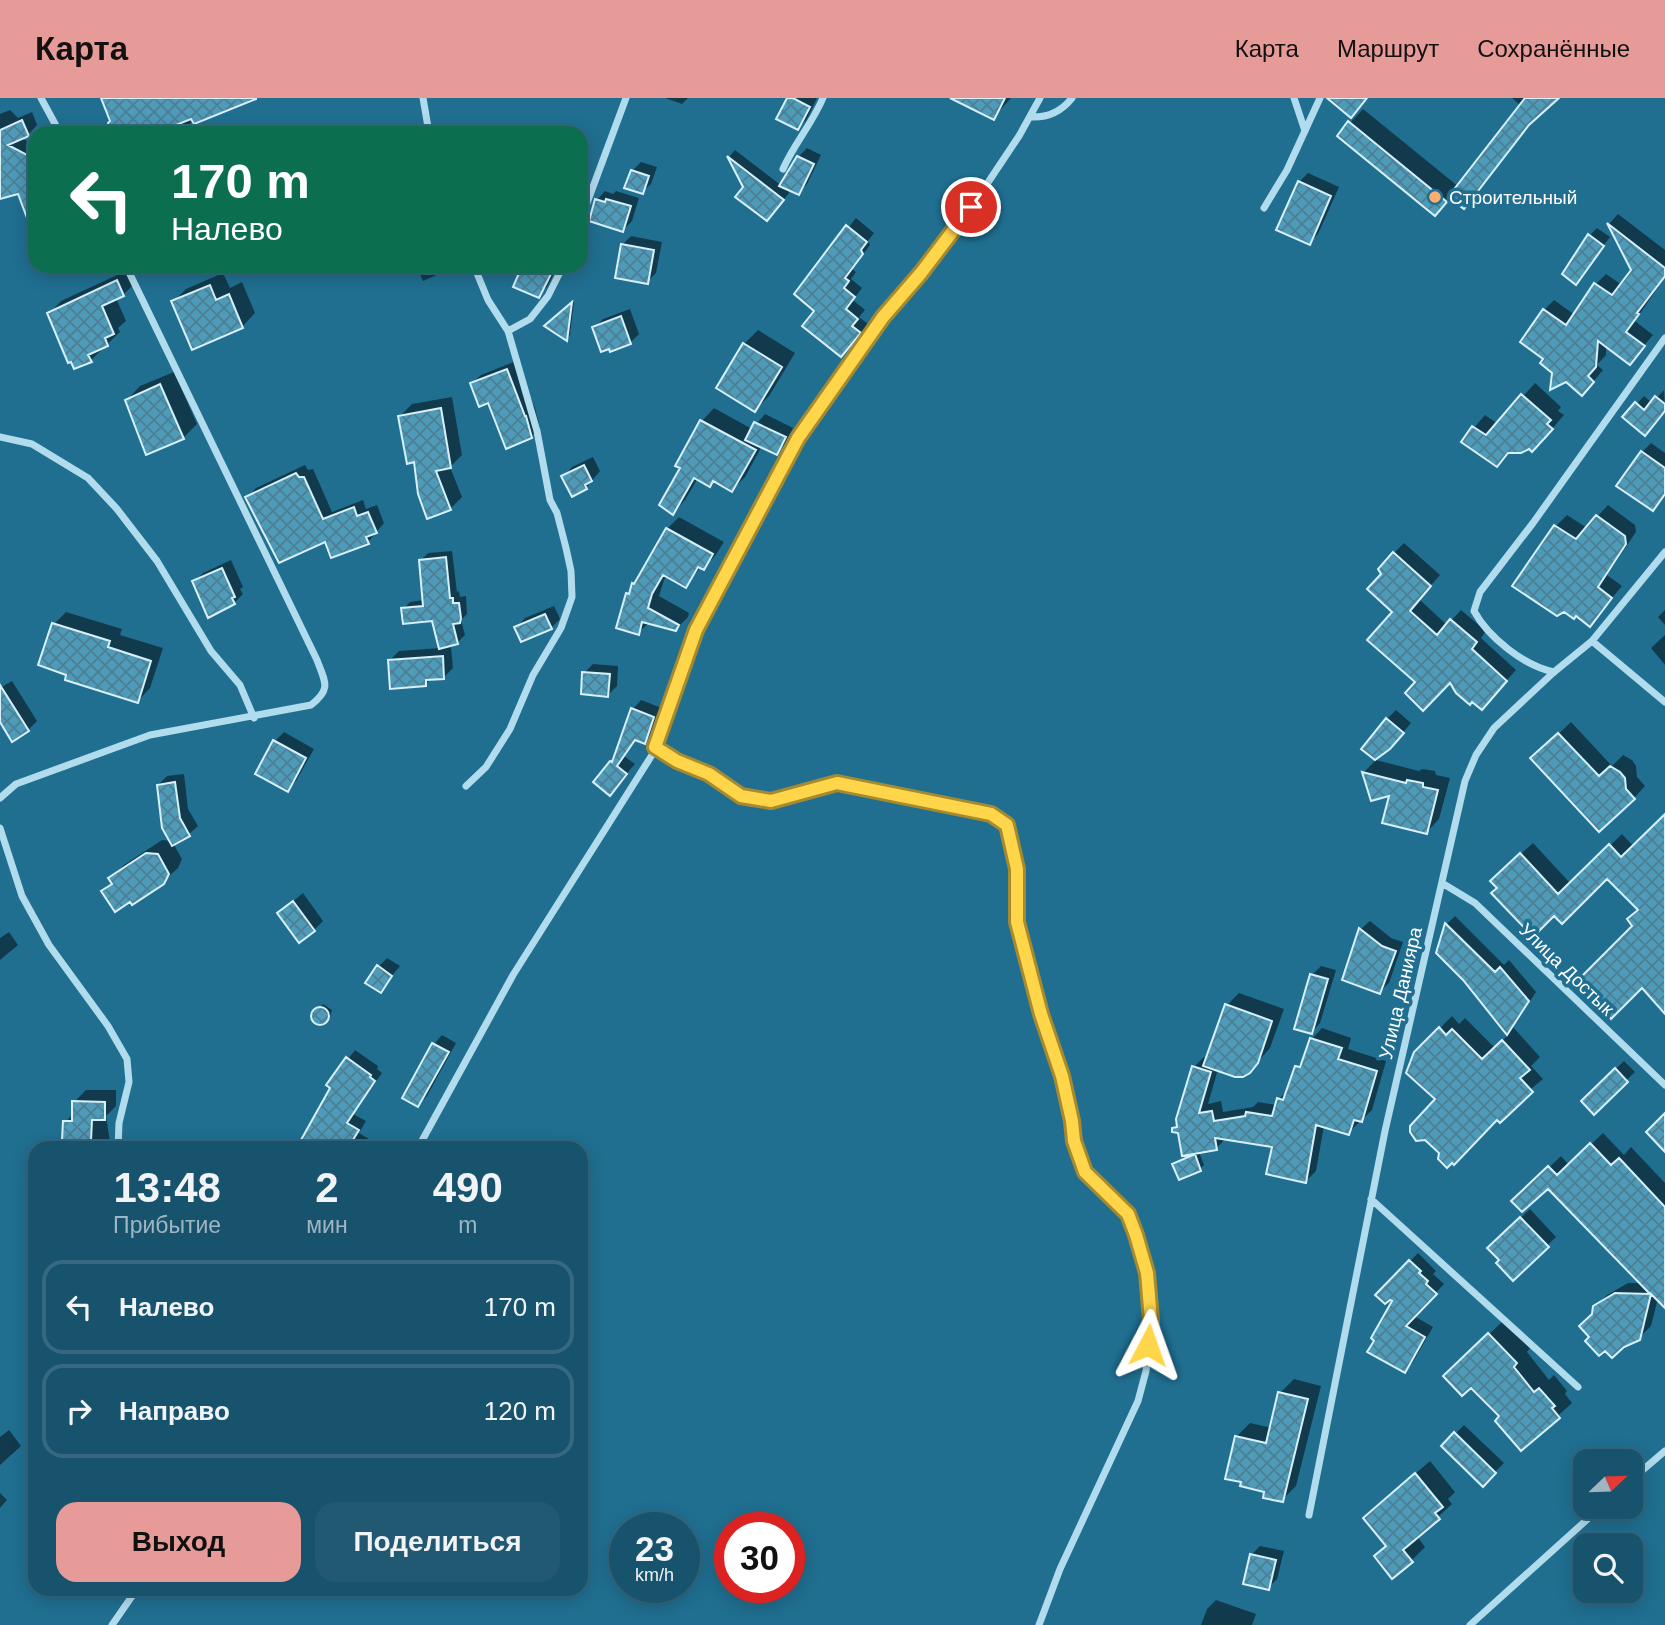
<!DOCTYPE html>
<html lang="ru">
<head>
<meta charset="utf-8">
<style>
	body { margin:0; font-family:Helvetica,sans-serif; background:#215972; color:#f1f3f6; height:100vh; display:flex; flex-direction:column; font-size:26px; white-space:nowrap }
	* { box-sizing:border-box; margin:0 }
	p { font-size:23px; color:#9fb6c2 }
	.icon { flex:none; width:38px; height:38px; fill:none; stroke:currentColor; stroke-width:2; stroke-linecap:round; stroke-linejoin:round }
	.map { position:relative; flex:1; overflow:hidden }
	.details { position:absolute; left:28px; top:1043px; width:560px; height:455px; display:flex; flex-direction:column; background:#18536d; border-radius:21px; box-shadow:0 4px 18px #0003,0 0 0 2px #366980 }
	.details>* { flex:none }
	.guide { position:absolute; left:28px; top:28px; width:560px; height:147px; border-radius:21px; box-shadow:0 4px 18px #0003,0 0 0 2px #366980; background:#0b6e4f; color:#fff; overflow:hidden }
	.needle { width:46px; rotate:67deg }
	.tools { position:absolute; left:1573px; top:1351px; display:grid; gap:14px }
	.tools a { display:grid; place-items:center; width:70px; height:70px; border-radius:14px; background:#18536d; box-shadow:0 4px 18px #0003,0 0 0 2px #366980; font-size:35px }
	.speed { position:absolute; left:609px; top:1414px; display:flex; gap:14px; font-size:35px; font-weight:700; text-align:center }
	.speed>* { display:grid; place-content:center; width:91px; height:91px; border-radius:50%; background:#18536d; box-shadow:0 4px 18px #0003,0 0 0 2px #366980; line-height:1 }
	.speed small { font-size:18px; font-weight:400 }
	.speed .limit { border:10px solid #d22; background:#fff; color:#111 }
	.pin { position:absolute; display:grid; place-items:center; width:60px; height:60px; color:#fff; margin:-30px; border:4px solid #fff; border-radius:50%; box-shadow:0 2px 7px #0007 }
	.me { position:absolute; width:77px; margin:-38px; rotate:4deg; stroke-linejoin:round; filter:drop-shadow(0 0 5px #0008) }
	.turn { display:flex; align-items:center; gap:24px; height:147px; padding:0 28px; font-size:32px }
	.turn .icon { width:91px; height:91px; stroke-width:2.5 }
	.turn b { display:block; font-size:49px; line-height:60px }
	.eta { display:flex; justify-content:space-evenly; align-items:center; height:119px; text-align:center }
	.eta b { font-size:42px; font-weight:600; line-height:49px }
	.cta { display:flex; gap:14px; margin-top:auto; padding:14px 28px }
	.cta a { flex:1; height:80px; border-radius:21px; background:#e69b98; color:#111; font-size:28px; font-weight:600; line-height:80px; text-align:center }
	.cta a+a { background:#215972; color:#f1f3f6 }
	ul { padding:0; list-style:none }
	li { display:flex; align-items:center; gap:21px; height:94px; margin:0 14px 10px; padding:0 14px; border:4px solid #366980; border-radius:21px }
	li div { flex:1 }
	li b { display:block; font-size:26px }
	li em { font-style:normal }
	header { display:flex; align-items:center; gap:42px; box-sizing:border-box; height:98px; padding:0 35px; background:#e69b98; color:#111 }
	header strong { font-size:33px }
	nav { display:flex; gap:38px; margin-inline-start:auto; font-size:24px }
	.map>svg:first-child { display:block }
	.shadow { fill:#0007 }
	.building { fill:url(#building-cross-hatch); stroke:#d7f0f9; stroke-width:2 }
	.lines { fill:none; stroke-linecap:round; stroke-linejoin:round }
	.street { stroke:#b1dced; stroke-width:7 }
	.route-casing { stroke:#a68a30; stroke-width:18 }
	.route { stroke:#ffd54a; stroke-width:12 }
	.poi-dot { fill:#faaf72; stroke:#206f91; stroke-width:2.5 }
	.labels { text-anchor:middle; stroke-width:7; stroke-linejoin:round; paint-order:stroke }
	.poi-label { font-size:19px; fill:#fff; stroke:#206f91; text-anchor:start }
	.street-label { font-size:19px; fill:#fff; stroke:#206f91 }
</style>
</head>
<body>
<header>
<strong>Карта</strong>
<nav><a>Карта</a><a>Маршрут</a><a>Сохранённые</a></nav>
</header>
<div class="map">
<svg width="1665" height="1527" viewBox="0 0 1665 1527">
	<defs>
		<pattern id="building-cross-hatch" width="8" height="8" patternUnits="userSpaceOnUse" patternTransform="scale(1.75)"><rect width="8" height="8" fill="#4d9ab9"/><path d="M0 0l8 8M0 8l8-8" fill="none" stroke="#4d7f93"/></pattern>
	</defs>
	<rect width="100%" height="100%" fill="#206f91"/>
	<!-- shadow -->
	<path class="shadow" d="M102 0H244L238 6 190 25 194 35H113L112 23Z
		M665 0H688L682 6Z
		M789 0H817L807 21 798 30Z
		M963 0H1011L993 20Z
		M1512 0H1556L1435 116 1350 25 1363 11 1459 89 1521 8Z
		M10 12 18 20 32 14 37 27 28 37 21 40 35 47V136L19 94 0 96V16Z
		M807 50 821 57 807 86 798 95 791 92 775 114 745 89 729 59 735 52 782 88 798 59Z
		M641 64 657 69 651 86 642 94 632 73Z
		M1308 75 1339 89 1318 136 1309 145 1299 84Z
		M581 85 591 88 586 108 581 113Z
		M605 93 613 96 616 93 639 100 632 123 623 132 597 102Z
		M1618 116 1665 152V179L1635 223 1653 237 1630 264 1606 247V257L1597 267 1603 272 1592 285 1554 274 1546 260 1544 212 1554 202 1575 217 1596 186 1606 176 1622 187 1633 172 1609 126Z
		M856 120 874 135 868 143 870 147 852 171 856 174 851 181 862 190 853 202 865 212 859 219 868 226 849 249 816 213 796 196Z
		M1597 130 1610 139 1576 184 1589 138Z
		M631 138 662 144 656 175 647 184 622 147Z
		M416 168H451L446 173 423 183Z
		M517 168H558L547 189 538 198Z
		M130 171 136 184 123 197 116 200 126 223 118 230 120 234 91 262 72 261 49 216 61 203Z
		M223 175 230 190 242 184 255 215 242 229 173 204 186 191Z
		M574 204 570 237 566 241 547 228Z
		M630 211 639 236 630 245 594 230 603 221Z
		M758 232 795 255 769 298 755 312 744 246Z
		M516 263 535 310 540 330 531 339 472 285 481 277Z
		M174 274 197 326 183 340 127 302 140 288Z
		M1535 285 1561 309 1558 313 1564 317 1545 339 1529 349 1510 353 1497 367 1463 343 1485 317 1498 326Z
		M1664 292 1665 313 1625 319 1644 298 1652 305Z
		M452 299 462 357 450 369 462 399 450 411 415 362 400 318 412 306Z
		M714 310 752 331 765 316 793 330 785 346 776 355 762 348 745 379 732 392 715 382 710 387 698 380 685 402 673 415 682 370 678 367 702 323Z
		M1651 345 1665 355V397L1653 411 1642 354Z
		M593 359 600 373 586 390 564 378 572 369Z
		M305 367 308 372 313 371 332 414 363 402 366 411 377 407 384 425 368 444 326 442 248 399 256 390Z
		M1608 407 1635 427 1636 434 1607 477 1622 488 1590 526 1577 516 1564 512 1556 428 1567 417 1587 430Z
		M679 419 724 444 715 458 703 470 701 469 685 488 667 477 664 482 659 498 689 515 688 519 676 531 650 524 638 535 628 496 667 431Z
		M1404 445 1440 477 1419 501 1447 527 1461 512 1486 533 1481 540 1516 572 1492 599 1450 583 1418 584 1383 476 1394 455Z
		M452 453 457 494 459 493 460 499 466 498 467 516 461 522 465 537 457 545 443 548V550L451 549 453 570 444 579 432 580 426 586 390 562 399 553 440 550 433 521 403 511 410 504 424 502 421 462 428 455Z
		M231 462 243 489 240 491 243 496 234 505 194 484 203 475Z
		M554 508 560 521 551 530 517 529 525 520Z
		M1665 512V527L1658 519Z
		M66 514 122 531 120 537 163 550 150 590 138 603 54 526Z
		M1665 537V567L1651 550Z
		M593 566 618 568 617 588 608 597 584 575Z
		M12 583 37 623 28 632 0 621V590Z
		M641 602 662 610 653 635 644 644 637 641 624 658 635 666 610 695 611 664 616 659 633 611Z
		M1396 612 1411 625 1399 639 1387 621Z
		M1571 624 1612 668 1623 657 1632 662 1636 668 1637 679 1645 688 1634 700 1545 649Z
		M284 634 314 651 296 683 287 692 275 643Z
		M1376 662 1419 673 1422 671 1435 673 1436 677 1450 680 1439 721 1427 734 1391 695 1372 701 1364 674Z
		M184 676 188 711 198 728 189 736 173 745 182 761 178 770 163 784 104 793 113 784 111 780 124 767 162 742 171 743 158 687 167 678Z
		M1665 719V913L1634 828 1640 811 1607 779 1554 816 1499 790 1504 771 1533 745 1571 786 1622 736 1634 749Z
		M303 795 323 823 314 832 279 815Z
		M1455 818 1504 867 1509 862 1536 894 1513 929 1540 959 1531 968 1543 981 1497 1019 1441 1054 1426 1041 1438 1001 1416 955 1452 918 1459 926 1465 920 1495 950 1509 936 1438 854 1447 826Z
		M1370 823 1391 840 1403 844 1389 885 1380 893 1344 881 1361 831Z
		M9 834 18 847 0 862V840Z
		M387 860 400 868 380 892 378 869Z
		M1321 868 1336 872 1320 925 1312 934V877Z
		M1239 895 1284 911 1270 950 1249 974 1218 971 1208 1006 1221 1003 1223 1014 1253 1009 1258 1004 1277 1007 1279 1001 1289 991 1297 969 1305 960 1312 941 1322 930 1351 940 1348 951 1386 963 1372 1012 1348 1035 1324 1028 1316 1073 1306 1083 1275 1048 1226 1040 1216 1051 1199 1054 1204 1067 1200 1071 1180 1080 1175 1066 1192 1057 1179 1033 1174 1031 1178 1026 1194 969 1204 959 1208 960 1227 907Z
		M323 906 332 912 330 919 320 926 313 917Z
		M442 937 456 945 427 998 418 1007 434 946Z
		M355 952 378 968 377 971 382 975 353 1016 366 1023 359 1035 384 1050H316L333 990 328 987Z
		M1624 963 1635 974 1594 1014 1583 1003Z
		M86 992H116V1008L106 1018 111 1050H72L65 1024 74 1015V1004Z
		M1603 1035 1624 1057 1631 1049 1665 1085V1208L1658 1200 1651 1228 1639 1240 1591 1239 1595 1209 1607 1197 1628 1185H1642L1548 1088 1514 1103 1561 1058 1569 1067Z
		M1530 1111 1556 1139 1513 1181 1489 1150Z
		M1418 1155 1436 1173 1433 1176 1444 1186 1414 1218 1433 1229 1413 1264 1404 1273 1394 1203 1378 1197Z
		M1503 1223 1530 1250 1527 1254 1549 1282 1554 1277 1567 1293 1565 1296 1572 1305 1521 1351 1502 1318 1471 1287 1445 1278Z
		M1294 1281 1321 1288 1296 1388 1282 1402 1236 1339 1250 1325 1272 1330 1280 1295Z
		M1464 1327 1504 1365 1483 1386 1443 1348Z
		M9 1332 21 1348 0 1367V1339Z
		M1430 1363 1455 1394 1448 1401 1452 1406 1417 1438 1425 1449 1412 1462 1387 1447 1379 1407Z
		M0 1395 7 1402 0 1410Z
		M1260 1448 1284 1453 1277 1481 1268 1490 1251 1457Z
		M1216 1502 1256 1516 1252 1527H1201L1207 1511Z"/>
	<!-- building -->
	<path class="building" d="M101 0H256V1L194 26 191 21 156 35H112L108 25 110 23Z
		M787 0H793L810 9 798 32 776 21Z
		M950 0H1005L994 22Z
		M1327 0H1367L1351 20Z
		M1525 0H1559L1529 27 1464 111 1448 99Z
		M22 22 29 38 8 47 35 61V136H33L18 96 0 101V32Z
		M1348 23 1447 104 1435 118 1337 38Z
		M727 58 784 102 767 123 735 99 743 89Z
		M797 58 814 66 799 97 779 88Z
		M631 72 649 78 643 96 624 90Z
		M1298 83 1331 98 1310 147 1276 132Z
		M595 101 605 104 606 101 631 108 623 134 589 123Z
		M1607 125 1665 170V178L1637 215 1639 216 1626 234 1645 248 1630 267 1598 243 1596 269 1588 278 1594 284 1582 298 1566 284 1550 292 1552 275 1540 265 1543 261 1520 244 1543 211 1566 227 1594 185 1612 197 1631 172Z
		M846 127 867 144 861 152 863 156 845 180 849 183 844 190 855 199 846 211 858 221 852 228 861 235 841 259 802 228 814 213 794 196Z
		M1588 136 1604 148 1576 187 1562 176Z
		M621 146 654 152 648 186 615 180Z
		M522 168H555L539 200 513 189Z
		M117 182 124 198 102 208 114 236 105 240 108 248 88 257 92 264 74 271 71 264 68 265 47 215Z
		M210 187 216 202 229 196 243 230 192 252 171 203Z
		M572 204 567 243 544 228Z
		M621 218 631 246 610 254 609 251 601 254 592 229Z
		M743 245 782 269 755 314 716 290Z
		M507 271 525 318H526L532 340 506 351 488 305 479 309 470 285Z
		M160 286 184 341 146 357 125 302Z
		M1521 296 1551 322 1547 326 1553 331 1532 354 1529 351 1521 355H1508L1497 369 1461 344 1472 328 1486 337Z
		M1655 298 1665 306V313L1645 338 1622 319 1635 304 1644 312Z
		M441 310 451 370 436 373 451 412 427 421 418 396 414 364 407 366 398 318Z
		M700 322 756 352 732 394 713 383 710 389 694 380 673 417 659 407 680 370 675 368Z
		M754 324 786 339 777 357 745 342Z
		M1641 353 1665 370V396L1653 413 1616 388Z
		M584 367 592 383 585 387 587 391 572 399 561 378Z
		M296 375 299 379H304L323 421 354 409 357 418 368 414 377 435 366 439 369 446 331 460 325 444 279 465 245 399Z
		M1596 417 1625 438 1626 446 1598 489 1612 500 1590 529 1576 518 1574 521 1564 514 1557 518 1512 488 1554 427 1576 441Z
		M666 430 713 456 704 472 698 469 686 490 663 477 652 496 648 510 679 527 676 533 642 524 639 537 616 530 626 495 629 496 632 485 634 486Z
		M1393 454 1431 488 1410 513 1437 537 1450 521 1477 544 1472 551 1507 583 1482 612 1472 604 1470 607 1456 595 1450 585 1423 613 1405 595 1415 584 1367 542 1392 514 1367 491 1381 476 1378 471Z
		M446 459 450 500H453V505H459L461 520 460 525 453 526 458 546 439 551 432 523 403 526 401 510 423 508 419 462Z
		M222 470 235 499 232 500 235 506 208 520 192 483Z
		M545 516 552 531 521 544 514 529Z
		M52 525 110 543 108 549 151 563 138 605 65 582 66 577 38 567Z
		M443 558 444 581 426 582V588L390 591 388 562Z
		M582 574 610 576 608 599 581 596Z
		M0 587 29 633 12 644 0 624Z
		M631 610 654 619 645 646 635 642 617 668 627 676 610 698 593 684 610 663 612 664Z
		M1386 620 1404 635 1390 651 1375 662 1361 651Z
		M1558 635 1599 678 1610 668 1620 674 1625 680 1626 691 1635 701 1599 734 1530 660Z
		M273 642 306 660 288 694 255 676Z
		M1362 674 1406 685 1407 682 1423 685V689L1438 692 1427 736 1382 725 1389 698 1371 703Z
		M175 684 180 720 190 738 172 748 162 730 157 687Z
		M1665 716V916L1642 890 1611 921 1576 884 1632 828 1627 821 1638 812 1607 781 1562 826 1554 818 1533 839 1491 795 1497 790 1490 783 1520 755 1558 796 1609 746 1621 759Z
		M146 755 158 756 169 776 164 786 132 807 130 804 115 814 101 793 112 786 108 780Z
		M293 803 315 833 299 845 277 815Z
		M1445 825 1495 874 1500 869 1529 903 1507 937 1463 882 1436 855Z
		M1359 830 1382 848 1396 853 1380 896 1342 882Z
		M377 867 392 878 381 895 365 885Z
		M1310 876 1328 881 1312 936 1294 931Z
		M1225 906 1272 923 1258 965 1250 975 1243 979H1235L1203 968Z
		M311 918a9 9 0 1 1 18 0a9 9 0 1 1-18 0Z
		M1439 929 1446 937 1452 931 1482 961 1502 942 1530 972 1520 980 1533 994 1500 1025 1497 1022 1454 1067 1452 1065 1447 1070 1438 1061 1439 1055 1425 1042 1416 1043 1410 1034V1028L1435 1001 1406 975 1414 954Z
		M1310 940 1342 950 1338 961 1377 973 1362 1024 1354 1022 1349 1037 1316 1027 1306 1085 1266 1076 1272 1049 1215 1040 1217 1052 1182 1058 1178 1035 1172 1034V1030L1177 1029 1176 1021 1192 968 1211 974 1199 1015 1212 1013 1214 1023 1245 1018 1246 1014 1272 1018 1277 1000 1283 1002 1295 968 1300 969Z
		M432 945 449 954 418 1009 402 1000Z
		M346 959 371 977 370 979 375 983 347 1025 359 1032 348 1050H314L301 1042 330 990 326 987Z
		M1615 970 1628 984 1594 1017 1581 1003Z
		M72 1003 105 1004V1022H92L91 1043 62 1042 63 1023H72Z
		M1665 1015V1054L1646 1034Z
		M1590 1045 1611 1067 1619 1060 1665 1109V1210L1651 1196 1640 1242 1624 1249 1612 1260 1605 1253 1599 1258 1585 1243 1589 1239 1579 1228 1592 1216 1593 1208 1615 1195 1650 1196 1548 1091 1522 1114 1511 1103 1548 1068 1557 1077Z
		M1195 1056 1201 1073 1179 1082 1172 1066Z
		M1520 1119 1549 1149 1513 1183 1496 1165 1499 1162 1487 1150Z
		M1409 1162 1421 1173 1419 1175 1428 1183 1426 1186 1437 1196 1406 1228 1425 1239 1405 1275 1367 1254 1374 1243 1371 1240 1392 1203 1390 1202 1385 1206 1375 1197Z
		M1488 1235 1517 1265 1514 1269 1534 1294 1539 1290 1555 1308 1552 1310 1560 1320 1521 1353 1495 1323 1499 1318 1471 1290 1462 1298 1443 1278Z
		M1278 1294 1308 1301 1283 1404 1263 1400 1264 1394 1240 1388 1241 1384 1225 1381 1235 1338 1266 1345Z
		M1454 1334 1496 1375 1483 1389 1441 1348Z
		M1415 1375 1443 1409 1435 1415 1440 1421 1403 1452 1413 1464 1392 1481 1374 1458 1386 1448 1363 1420Z
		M1250 1456 1276 1462 1269 1492 1243 1486Z"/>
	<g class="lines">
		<!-- street -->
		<path class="street" d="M41 0 60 35
			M423 0 429 35
			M1294 0 1305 33
			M1030 19C1048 20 1061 14 1072 0
			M783 71C794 46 812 26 823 0
			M1264 110 1287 72 1320 0
			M581 129 587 105 626 0
			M474 168 488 202 508 233
			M0 339 32 346 88 380 117 411 157 463 211 553 240 587 254 620
			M1592 543 1665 604
			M1554 574C1524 568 1488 539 1474 513L1480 494 1533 425 1665 240
			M655 649 677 663 709 676 741 698 771 703 837 685 991 716 1007 727 1016 756 1019 786 1017 824 1041 916 1058 962 1066 995 1074 1043 1085 1074 1127 1116 1137 1137 1147 1175 1151 1221 1146 1273 1138 1303 1060 1471 1039 1527
			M466 688 486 669 510 631 533 577 561 530 572 499 571 473 566 450 557 415 550 402 537 333 508 233 530 221 548 198 563 168
			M0 700 16 686 150 637 311 607C332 591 325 584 317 562L126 168
			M0 730 22 798 49 847 108 928 127 961 129 984 119 1025 118 1050
			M1442 785 1475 805 1665 987
			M418 1050 513 877 652 657 696 532 798 340 883 219 959 128 1019 38 1040 0
			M1371 1101 1578 1289
			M1631 1382 1665 1353
			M1309 1417 1385 1033 1465 683 1476 657 1494 630 1554 574 1592 543 1665 454
			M112 1527 137 1491
			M1470 1527 1601 1409"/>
	</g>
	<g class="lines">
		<defs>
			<path id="route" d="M971 109 921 175 883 219 798 340 696 532 655 649 677 663 709 676 741 698 771 703 837 685 991 716 1007 727 1017 771V824L1041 916 1062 978 1072 1023 1074 1043 1085 1074 1128 1116 1136 1137 1147 1175 1151 1222 1148 1247"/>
		</defs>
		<!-- route casing -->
		<use href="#route" class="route-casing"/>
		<!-- route -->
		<use href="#route" class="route"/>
	</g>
	<!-- markers -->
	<circle class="poi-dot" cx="1435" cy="99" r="7"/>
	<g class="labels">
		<!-- poi labels -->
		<g class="poi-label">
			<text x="1449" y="106">Строительный</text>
		</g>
		<!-- street labels -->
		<g class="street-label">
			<text transform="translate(1567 871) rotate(44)" y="7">Улица Достык</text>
			<text transform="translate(1400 895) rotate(-77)" y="7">Улица Данияра</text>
		</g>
	</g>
</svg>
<div class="tools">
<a><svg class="needle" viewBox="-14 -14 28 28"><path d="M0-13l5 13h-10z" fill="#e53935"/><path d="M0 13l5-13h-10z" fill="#9fb6c2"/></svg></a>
<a><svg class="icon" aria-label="search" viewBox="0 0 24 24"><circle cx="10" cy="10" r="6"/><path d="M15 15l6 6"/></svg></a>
</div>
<div class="speed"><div>23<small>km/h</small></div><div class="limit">30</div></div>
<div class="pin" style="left:971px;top:109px;background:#d93025"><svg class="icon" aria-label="arrive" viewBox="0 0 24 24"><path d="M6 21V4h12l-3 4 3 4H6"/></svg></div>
<svg class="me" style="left:1148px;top:1247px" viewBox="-20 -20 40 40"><path d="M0-17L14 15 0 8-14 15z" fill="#ffd54a" stroke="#fff" stroke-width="4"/></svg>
<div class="guide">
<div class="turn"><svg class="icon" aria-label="left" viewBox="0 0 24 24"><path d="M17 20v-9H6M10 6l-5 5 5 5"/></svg><div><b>170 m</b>Налево</div></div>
</div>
<section class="details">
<div class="eta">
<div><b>13:48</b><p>Прибытие</p></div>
<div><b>2</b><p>мин</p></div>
<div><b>490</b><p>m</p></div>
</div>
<ul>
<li><svg class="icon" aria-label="left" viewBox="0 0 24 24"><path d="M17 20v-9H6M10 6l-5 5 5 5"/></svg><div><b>Налево</b></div><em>170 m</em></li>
<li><svg class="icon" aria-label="right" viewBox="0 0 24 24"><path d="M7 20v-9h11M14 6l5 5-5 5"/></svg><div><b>Направо</b></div><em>120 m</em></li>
</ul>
<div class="cta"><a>Выход</a><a>Поделиться</a></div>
</section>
</div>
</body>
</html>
